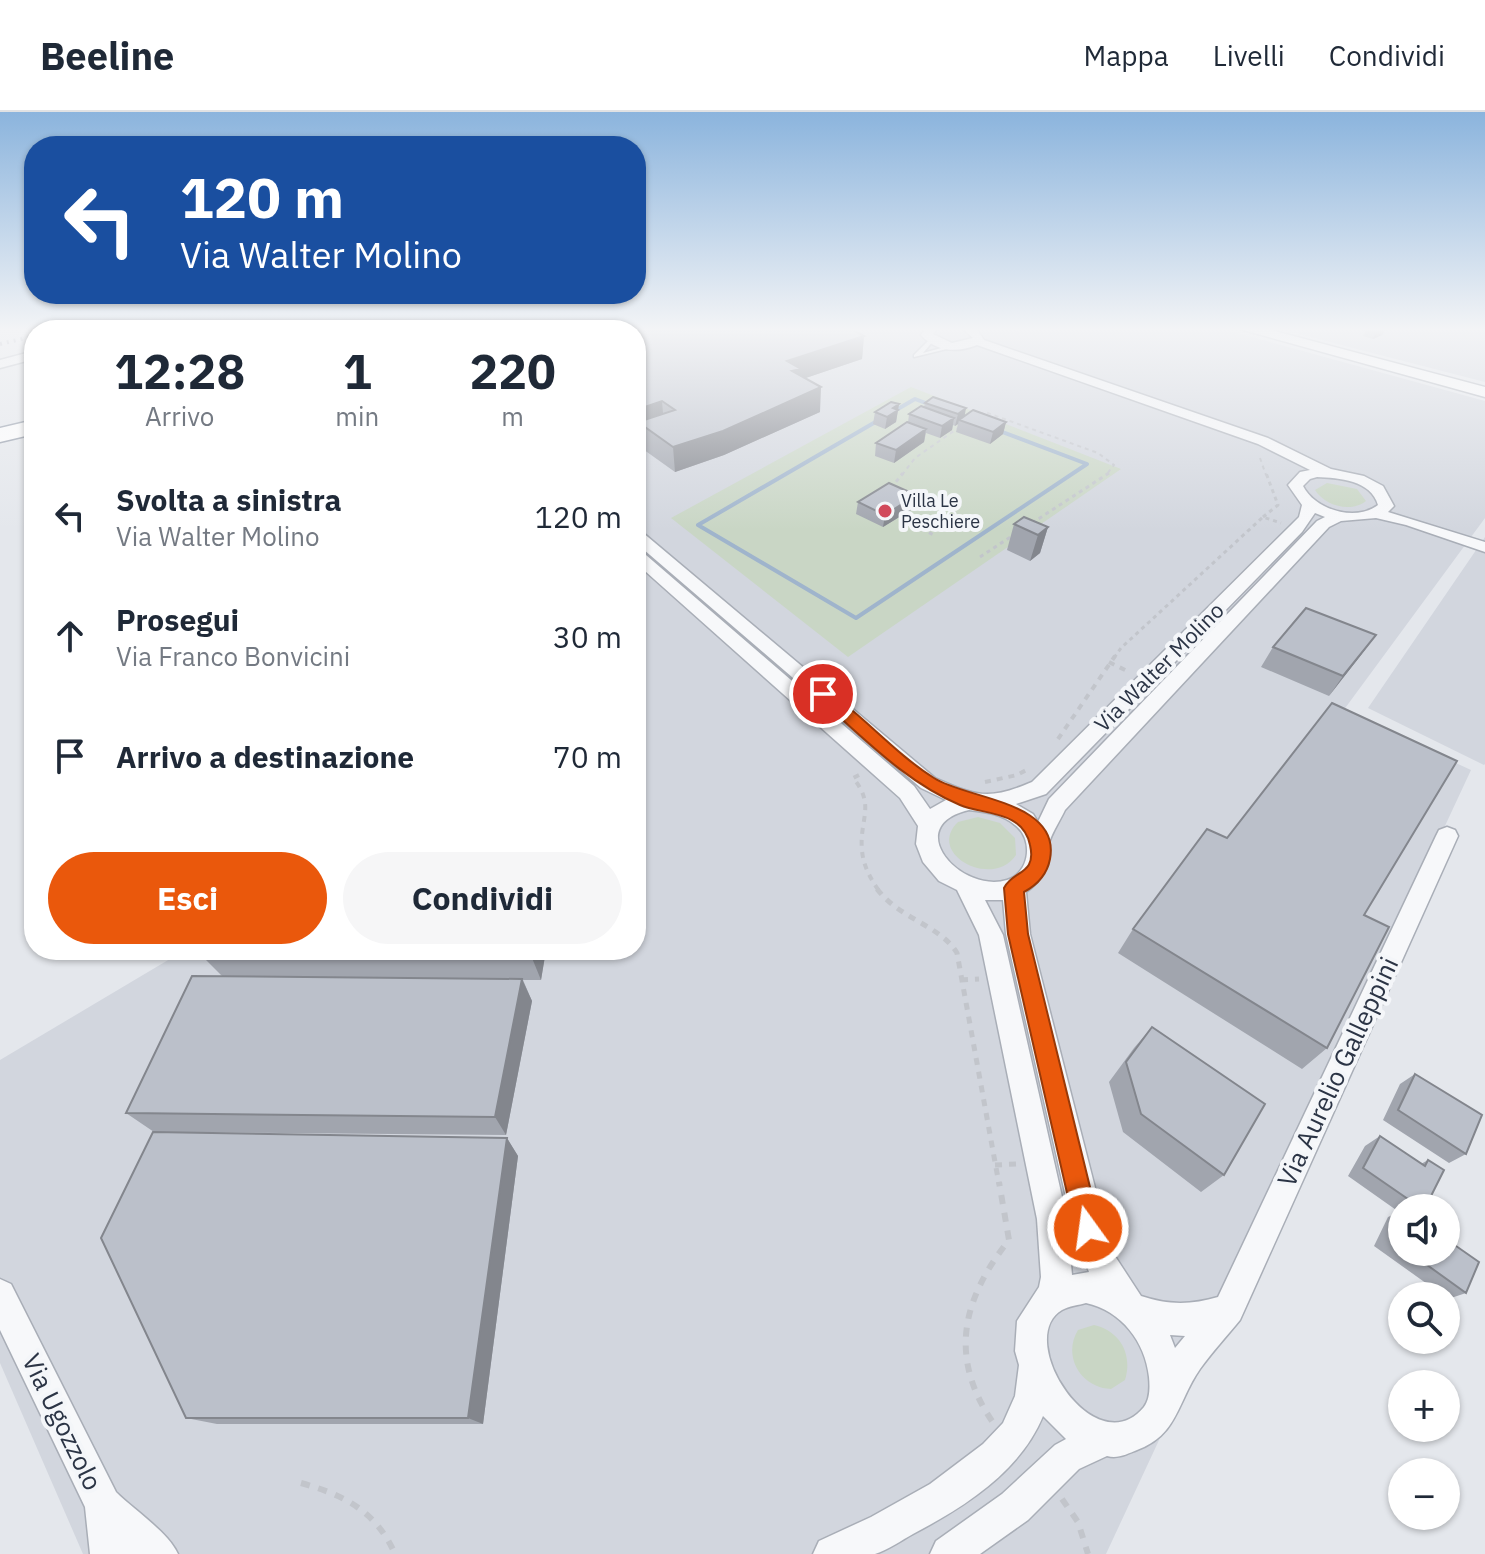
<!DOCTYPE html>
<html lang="it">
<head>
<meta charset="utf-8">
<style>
	body { margin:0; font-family:"IBM Plex Sans",sans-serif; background:#f6f6f7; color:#1f2937; height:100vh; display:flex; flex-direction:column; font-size:30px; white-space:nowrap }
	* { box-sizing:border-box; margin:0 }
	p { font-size:26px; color:#747a83 }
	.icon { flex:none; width:44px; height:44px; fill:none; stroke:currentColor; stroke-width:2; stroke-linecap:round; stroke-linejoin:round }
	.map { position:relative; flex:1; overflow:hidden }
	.drawer { position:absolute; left:24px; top:208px; width:622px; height:640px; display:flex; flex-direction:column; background:#fff; border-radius:32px; box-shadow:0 2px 6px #0004 }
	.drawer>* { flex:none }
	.banner { position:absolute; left:24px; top:24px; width:622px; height:168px; border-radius:32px; box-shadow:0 2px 6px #0004; background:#1a4fa0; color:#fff; overflow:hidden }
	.buttons { position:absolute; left:1388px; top:1082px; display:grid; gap:16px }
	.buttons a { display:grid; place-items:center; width:72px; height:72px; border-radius:50%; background:#fff; box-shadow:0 2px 6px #0004; font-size:40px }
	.pin { position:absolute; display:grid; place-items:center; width:68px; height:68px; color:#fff; margin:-34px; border:4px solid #fff; border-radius:50%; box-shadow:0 2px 8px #0007 }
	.me { position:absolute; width:88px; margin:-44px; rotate:346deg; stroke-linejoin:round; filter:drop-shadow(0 0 6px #0008) }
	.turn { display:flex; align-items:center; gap:28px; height:168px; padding:0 24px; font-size:36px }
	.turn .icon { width:104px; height:104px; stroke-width:2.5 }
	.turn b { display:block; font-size:56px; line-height:68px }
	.eta { display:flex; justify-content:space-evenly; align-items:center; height:136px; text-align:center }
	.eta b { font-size:48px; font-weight:700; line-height:56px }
	.primary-button { display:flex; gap:16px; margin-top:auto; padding:16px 24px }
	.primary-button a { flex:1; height:92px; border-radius:48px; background:#ea580c; color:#fff; font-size:32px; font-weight:700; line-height:92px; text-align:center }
	.primary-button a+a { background:#f6f6f7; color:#1f2937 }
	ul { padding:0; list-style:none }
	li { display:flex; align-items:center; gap:24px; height:120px; padding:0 24px }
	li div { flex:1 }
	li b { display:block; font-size:30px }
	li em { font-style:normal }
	header { display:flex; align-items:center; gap:48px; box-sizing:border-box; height:112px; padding:0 40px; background:#fff; border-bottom:2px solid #e0e1e3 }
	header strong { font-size:38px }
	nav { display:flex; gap:44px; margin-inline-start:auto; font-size:28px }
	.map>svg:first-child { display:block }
	.built { fill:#d2d6de }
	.green { fill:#c9d6c5 }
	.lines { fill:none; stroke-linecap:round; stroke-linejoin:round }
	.stream { stroke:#9fb4cc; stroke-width:4 }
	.service-casing { stroke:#a9aeb7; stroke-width:3 }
	.minor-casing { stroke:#a9aeb7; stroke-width:3 }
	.secondary-casing { stroke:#a9aeb7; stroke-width:3 }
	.motorway-casing { stroke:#8b94a3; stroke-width:3 }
	.path-far4 { stroke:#c2c5cb; stroke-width:2; stroke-dasharray:4 4; stroke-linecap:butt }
	.path-far3 { stroke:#c2c5cb; stroke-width:3; stroke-dasharray:4 4; stroke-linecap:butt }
	.path-far2 { stroke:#c2c5cb; stroke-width:4; stroke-dasharray:6 6; stroke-linecap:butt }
	.path-far1 { stroke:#c2c5cb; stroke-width:5; stroke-dasharray:7 7; stroke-linecap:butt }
	.path { stroke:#c2c5cb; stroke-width:6; stroke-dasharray:9 9; stroke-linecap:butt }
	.service { fill:#f7f8fa; fill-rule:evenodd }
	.minor { fill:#f7f8fa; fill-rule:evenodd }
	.secondary { fill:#fff; fill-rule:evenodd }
	.motorway { fill:#fff; fill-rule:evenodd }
	.rail { stroke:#7d8696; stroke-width:4; stroke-dasharray:2 5; stroke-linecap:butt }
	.wall { fill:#a1a5ae }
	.shaded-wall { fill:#83868d }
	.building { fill:#bbc0ca; stroke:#83868d; stroke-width:2 }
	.route { fill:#ea580c; stroke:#983908; stroke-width:2 }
	.poi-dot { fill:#d1495b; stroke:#f4f6f9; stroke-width:3 }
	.labels { text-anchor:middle; stroke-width:8; stroke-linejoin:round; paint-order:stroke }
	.far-poi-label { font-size:18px; fill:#2b3445; stroke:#f4f6f9; text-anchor:start }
	.street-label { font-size:22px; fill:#2b3445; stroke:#f4f6f9 }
	.near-street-label { font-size:26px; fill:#2b3445; stroke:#f4f6f9 }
</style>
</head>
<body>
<header>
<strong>Beeline</strong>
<nav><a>Mappa</a><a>Livelli</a><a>Condividi</a></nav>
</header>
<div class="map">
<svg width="1485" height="1442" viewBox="0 0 1485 1442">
	<rect width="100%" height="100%" fill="#e4e7ec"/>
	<!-- built -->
	<path class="built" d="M488 216H1219L1485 289V406L1343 599 1471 658 1106 1442H83L0 1251V948L185 838H636V218H481Z
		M1278 216H1485V270L1349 235Z
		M1485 425V652L1484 653 1368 596Z"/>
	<!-- green -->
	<path class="green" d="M911 275 1121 357 848 545 671 406Z
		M1327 371 1357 377 1366 389C1351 401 1325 394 1315 378Z
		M978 705 1000 711 1015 726 1016 743C993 778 925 742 958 710Z
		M1094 1213C1120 1219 1133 1242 1125 1268L1111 1277C1081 1276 1062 1244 1078 1218Z"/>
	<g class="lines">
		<!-- stream -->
		<path class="stream" d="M915 287 1087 352 856 506 698 413Z"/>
		<defs>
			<path id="service" d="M931 226 934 228 923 241 956 232 959 234 914 245V243Z"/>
			<path id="minor" d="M131 216H149L130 218Z
				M926 216H938L933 222 952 231 973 226 962 216H976L984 228 1268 326 1331 357 1364 364 1383 374 1394 394 1388 400 1485 430V440L1406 413 1376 406 1341 409 1329 415 1065 698C1060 709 1050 723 1048 735 1045 756 1046 766 1026 780L1030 822 1111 1138 1141 1184C1168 1193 1191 1193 1218 1185L1436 724 1439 718 1447 715 1455 718 1458 724 1240 1208C1227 1224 1212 1240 1200 1257 1177 1290 1178 1323 1137 1338 1127 1342 1118 1347 1107 1344L1079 1357 1028 1408 980 1442H930L936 1429 1002 1382 1055 1333 1066 1327 1043 1304C1020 1360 964 1395 913 1422 902 1428 888 1438 875 1442 857 1442 832 1442 813 1442L819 1429 871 1405 930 1372 983 1332 1003 1311 1015 1284 1019 1253 1015 1239 1017 1209 1039 1175 1041 1165 1037 1107 979 823 957 778 939 769 923 750 916 732 918 714 900 686 636 451V442L646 443 914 674 930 697 946 688 921 676 636 431V418L642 420 935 666C976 684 988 689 1032 670L1290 414 1299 405 1302 393 1288 373 1300 360 1310 358 1258 332 977 233C957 241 936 240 921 223ZM1317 365C1339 366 1371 368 1378 393 1356 410 1315 398 1303 374L1310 367ZM1315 401 1325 405 1317 409 1049 687 1038 710 1033 702 1016 692 1046 682 1302 420ZM969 698C986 700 1002 702 1015 713 1034 727 1030 761 1007 768 961 782 900 714 969 698ZM985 788H1003L1006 822 1073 1116 1089 1160 1072 1163 1067 1107 1003 823ZM1086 1191C1122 1199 1145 1230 1149 1265 1150 1275 1150 1287 1144 1295 1095 1354 1013 1227 1062 1198 1069 1194 1079 1193 1086 1191ZM1170 1223 1185 1224 1175 1236Z
				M34 239V247L0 256V248Z
				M636 338 641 339 643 348 636 352Z
				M0 1167 11 1172 116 1380C134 1398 168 1420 178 1442H90L85 1395 0 1218Z"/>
			<path id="secondary" d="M1236 216H1263L1485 275V285Z"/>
			<path id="motorway" d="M375 216H401L374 218Z
				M413 216H439L412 218Z
				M34 308V322L0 330V316Z"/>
		</defs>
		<!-- service casing -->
		<use href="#service" class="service-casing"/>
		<!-- minor casing -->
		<use href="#minor" class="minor-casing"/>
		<!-- secondary casing -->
		<use href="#secondary" class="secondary-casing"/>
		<!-- motorway casing -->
		<use href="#motorway" class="motorway-casing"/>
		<!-- path-far4 -->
		<path class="path-far4" d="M980 303 985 300 1098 341 1114 353 1106 363
			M1260 346 1266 363
			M902 363 915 346 958 316"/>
		<!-- path-far3 -->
		<path class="path-far3" d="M891 376 903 361
			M1263 405 1278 393 1266 361
			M900 407 936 424
			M1032 411 1109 361
			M980 445 1015 422
			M1114 546 1121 536 1263 405 1281 411"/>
		<!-- path-far2 -->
		<path class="path-far2" d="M1109 550 1129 560
			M1058 627 1115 544
			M859 663 853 666C876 693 859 708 862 738 863 753 870 766 879 779
			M985 670 1017 663 1030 656"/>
		<!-- path-far1 -->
		<path class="path-far1" d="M877 777C901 808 940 813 957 841L999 1072
			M961 868 979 867
			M995 1053 1017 1052"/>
		<!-- path -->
		<path class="path" d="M992 1309C948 1244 963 1186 1009 1128L999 1070
			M301 1371C344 1383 376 1399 395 1442
			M1062 1387 1078 1410 1088 1442"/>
		<!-- service -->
		<use href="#service" class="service"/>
		<!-- minor -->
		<use href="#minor" class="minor"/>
		<!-- secondary -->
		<use href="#secondary" class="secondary"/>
		<!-- motorway -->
		<use href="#motorway" class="motorway"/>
		<!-- rail -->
		<path class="rail" d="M46 218 54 216
			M0 232 34 224"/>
	</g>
	<!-- wall -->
	<path class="wall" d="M636 218 864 224 862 247 805 266 820 300 724 343 675 360 640 335 639 322 636 323Z
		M1366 218H1385L1382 223 1373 227 1363 224Z
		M925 291 965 304 1006 310 1003 322 990 332 956 320 958 312 955 314 953 313 952 318 940 326 926 321 924 330 894 351 875 344 876 331 908 311 909 302 924 295Z
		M899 292 896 310 885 317 873 312 875 300Z
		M858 390 914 396 883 415 856 402Z
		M1014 412 1048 415 1040 441 1030 449 1007 438Z
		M1376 523 1329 584 1261 555 1273 535Z
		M1227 726 1364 803 1327 936 1302 957 1118 841 1133 817Z
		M208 838H546L541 868H523L532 889 506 1023 154 1020 126 1001 222 864 204 846Z
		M1152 915 1224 1063 1201 1080 1123 1020 1109 970 1134 936Z
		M1415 962 1466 1042 1449 1051 1383 1008 1400 972Z
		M1380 1024 1421 1052 1428 1048 1425 1096H1402V1140H1446L1466 1181 1448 1187 1446 1184H1444L1374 1134 1388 1105 1399 1100 1348 1064 1365 1034Z
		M507 1026 518 1044 483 1312H217L186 1306Z"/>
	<!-- shaded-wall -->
	<path class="shaded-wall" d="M1385 218 1382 223 1373 227 1376 221Z
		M864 224 862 247 800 268 799 280 787 249Z
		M821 275 820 300 724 343 675 360 673 335Z
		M662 289 664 314 638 310 639 322 636 323V298Z
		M899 292 896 310 885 317 887 305 893 296Z
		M966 296 964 308H959L958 312 955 314 958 302Z
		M954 306 952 318 940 326 942 314Z
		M1006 310 1003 322 990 332 993 320Z
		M926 317 924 330 894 351 896 338Z
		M916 383 914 396 883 415 885 403Z
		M1048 415 1040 441 1030 449 1038 423Z
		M1376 523 1361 543 1329 584 1343 564Z
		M534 838H546L541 868 532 846Z
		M522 867 532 889 506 1023 495 1005Z
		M507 1026 518 1044 483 1312 468 1306Z"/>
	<!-- building -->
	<path class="building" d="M580 216H849L864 224 787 249 801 257 792 259 821 275 723 319 673 335 638 310 675 298 662 289 636 298V218H574Z
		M1370 216H1381L1385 218 1376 221 1366 218Z
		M933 285 966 296 958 302 925 291Z
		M891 290 899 292 893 296 898 298 887 305 875 300Z
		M921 294 954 306 942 314 909 302Z
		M973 298 1006 310 993 320 959 308Z
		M907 310 926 317 896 338 876 331Z
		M889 371 916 383 885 403 858 390Z
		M1024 405 1048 415 1038 423 1014 412Z
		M1306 496 1376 523 1343 564 1273 535Z
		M1332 591 1457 649 1364 803 1389 815 1327 936 1133 817 1207 717 1227 726Z
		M208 838H534L532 846H204Z
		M192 864 522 867 495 1005 126 1001Z
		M1152 915 1265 992 1224 1063 1141 1002 1126 950Z
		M1415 962 1482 1003 1466 1042 1398 998Z
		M153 1020 507 1026 468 1306H186L101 1126Z
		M1380 1024 1425 1054 1428 1048 1444 1058 1425 1096H1421L1363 1056Z
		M1402 1102V1135L1391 1127Z
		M1446 1127 1479 1150 1466 1181 1409 1140H1446Z"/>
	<!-- sky -->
	<linearGradient id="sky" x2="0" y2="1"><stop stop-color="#8bb4dd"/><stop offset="0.52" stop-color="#f3f4f6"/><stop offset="1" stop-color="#f3f4f6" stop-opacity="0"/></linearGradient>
	<rect width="1485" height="418" fill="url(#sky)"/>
	<!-- route -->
	<path class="route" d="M823 577C835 581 844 591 853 599 879 621 905 648 934 666 966 687 1061 689 1050 747 1047 763 1037 773 1024 780L1028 822 1100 1116 1096 1125 1088 1129 1079 1125 1075 1116 1008 822 1004 776C1013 758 1037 763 1030 733 1023 698 983 703 960 693 905 670 863 625 818 586L815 582Z"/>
	<!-- markers -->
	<circle class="poi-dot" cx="885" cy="399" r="8"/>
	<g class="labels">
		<!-- far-poi labels -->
		<g class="far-poi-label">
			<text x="901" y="395">Villa Le<tspan x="901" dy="21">Peschiere</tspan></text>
		</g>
		<!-- street labels -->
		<g class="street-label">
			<text transform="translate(1159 555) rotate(-45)" y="8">Via Walter Molino</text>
		</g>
		<!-- near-street labels -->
		<g class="near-street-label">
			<text transform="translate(1338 960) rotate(-65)" y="9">Via Aurelio Galleppini</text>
			<text transform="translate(62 1310) rotate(64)" y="9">Via Ugozzolo</text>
		</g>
	</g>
</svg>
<div class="buttons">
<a><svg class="icon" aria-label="sound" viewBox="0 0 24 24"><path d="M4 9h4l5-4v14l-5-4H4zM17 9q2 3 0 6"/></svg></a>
<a><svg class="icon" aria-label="search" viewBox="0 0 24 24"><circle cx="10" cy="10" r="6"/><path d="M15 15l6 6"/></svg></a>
<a>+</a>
<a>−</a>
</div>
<div class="pin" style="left:823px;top:582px;background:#d93025"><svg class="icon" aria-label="arrive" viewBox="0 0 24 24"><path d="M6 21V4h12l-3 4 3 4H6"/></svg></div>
<svg class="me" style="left:1088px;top:1116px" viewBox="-20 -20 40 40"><circle r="17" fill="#ea580c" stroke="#fff" stroke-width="3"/><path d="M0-11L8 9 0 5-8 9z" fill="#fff"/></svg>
<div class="banner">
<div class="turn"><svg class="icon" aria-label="left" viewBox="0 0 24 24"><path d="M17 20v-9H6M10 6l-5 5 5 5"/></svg><div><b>120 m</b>Via Walter Molino</div></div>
</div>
<section class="drawer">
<div class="eta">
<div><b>12:28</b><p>Arrivo</p></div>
<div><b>1</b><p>min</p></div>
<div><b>220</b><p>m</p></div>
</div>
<ul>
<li><svg class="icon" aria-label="left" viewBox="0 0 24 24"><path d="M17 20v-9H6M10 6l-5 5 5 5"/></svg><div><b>Svolta a sinistra</b><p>Via Walter Molino</p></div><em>120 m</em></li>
<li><svg class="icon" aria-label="ahead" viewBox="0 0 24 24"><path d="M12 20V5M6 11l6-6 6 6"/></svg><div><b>Prosegui</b><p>Via Franco Bonvicini</p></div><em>30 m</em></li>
<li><svg class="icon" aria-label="arrive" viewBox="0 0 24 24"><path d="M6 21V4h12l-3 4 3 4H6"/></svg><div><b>Arrivo a destinazione</b></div><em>70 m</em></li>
</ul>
<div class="primary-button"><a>Esci</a><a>Condividi</a></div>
</section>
</div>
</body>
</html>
